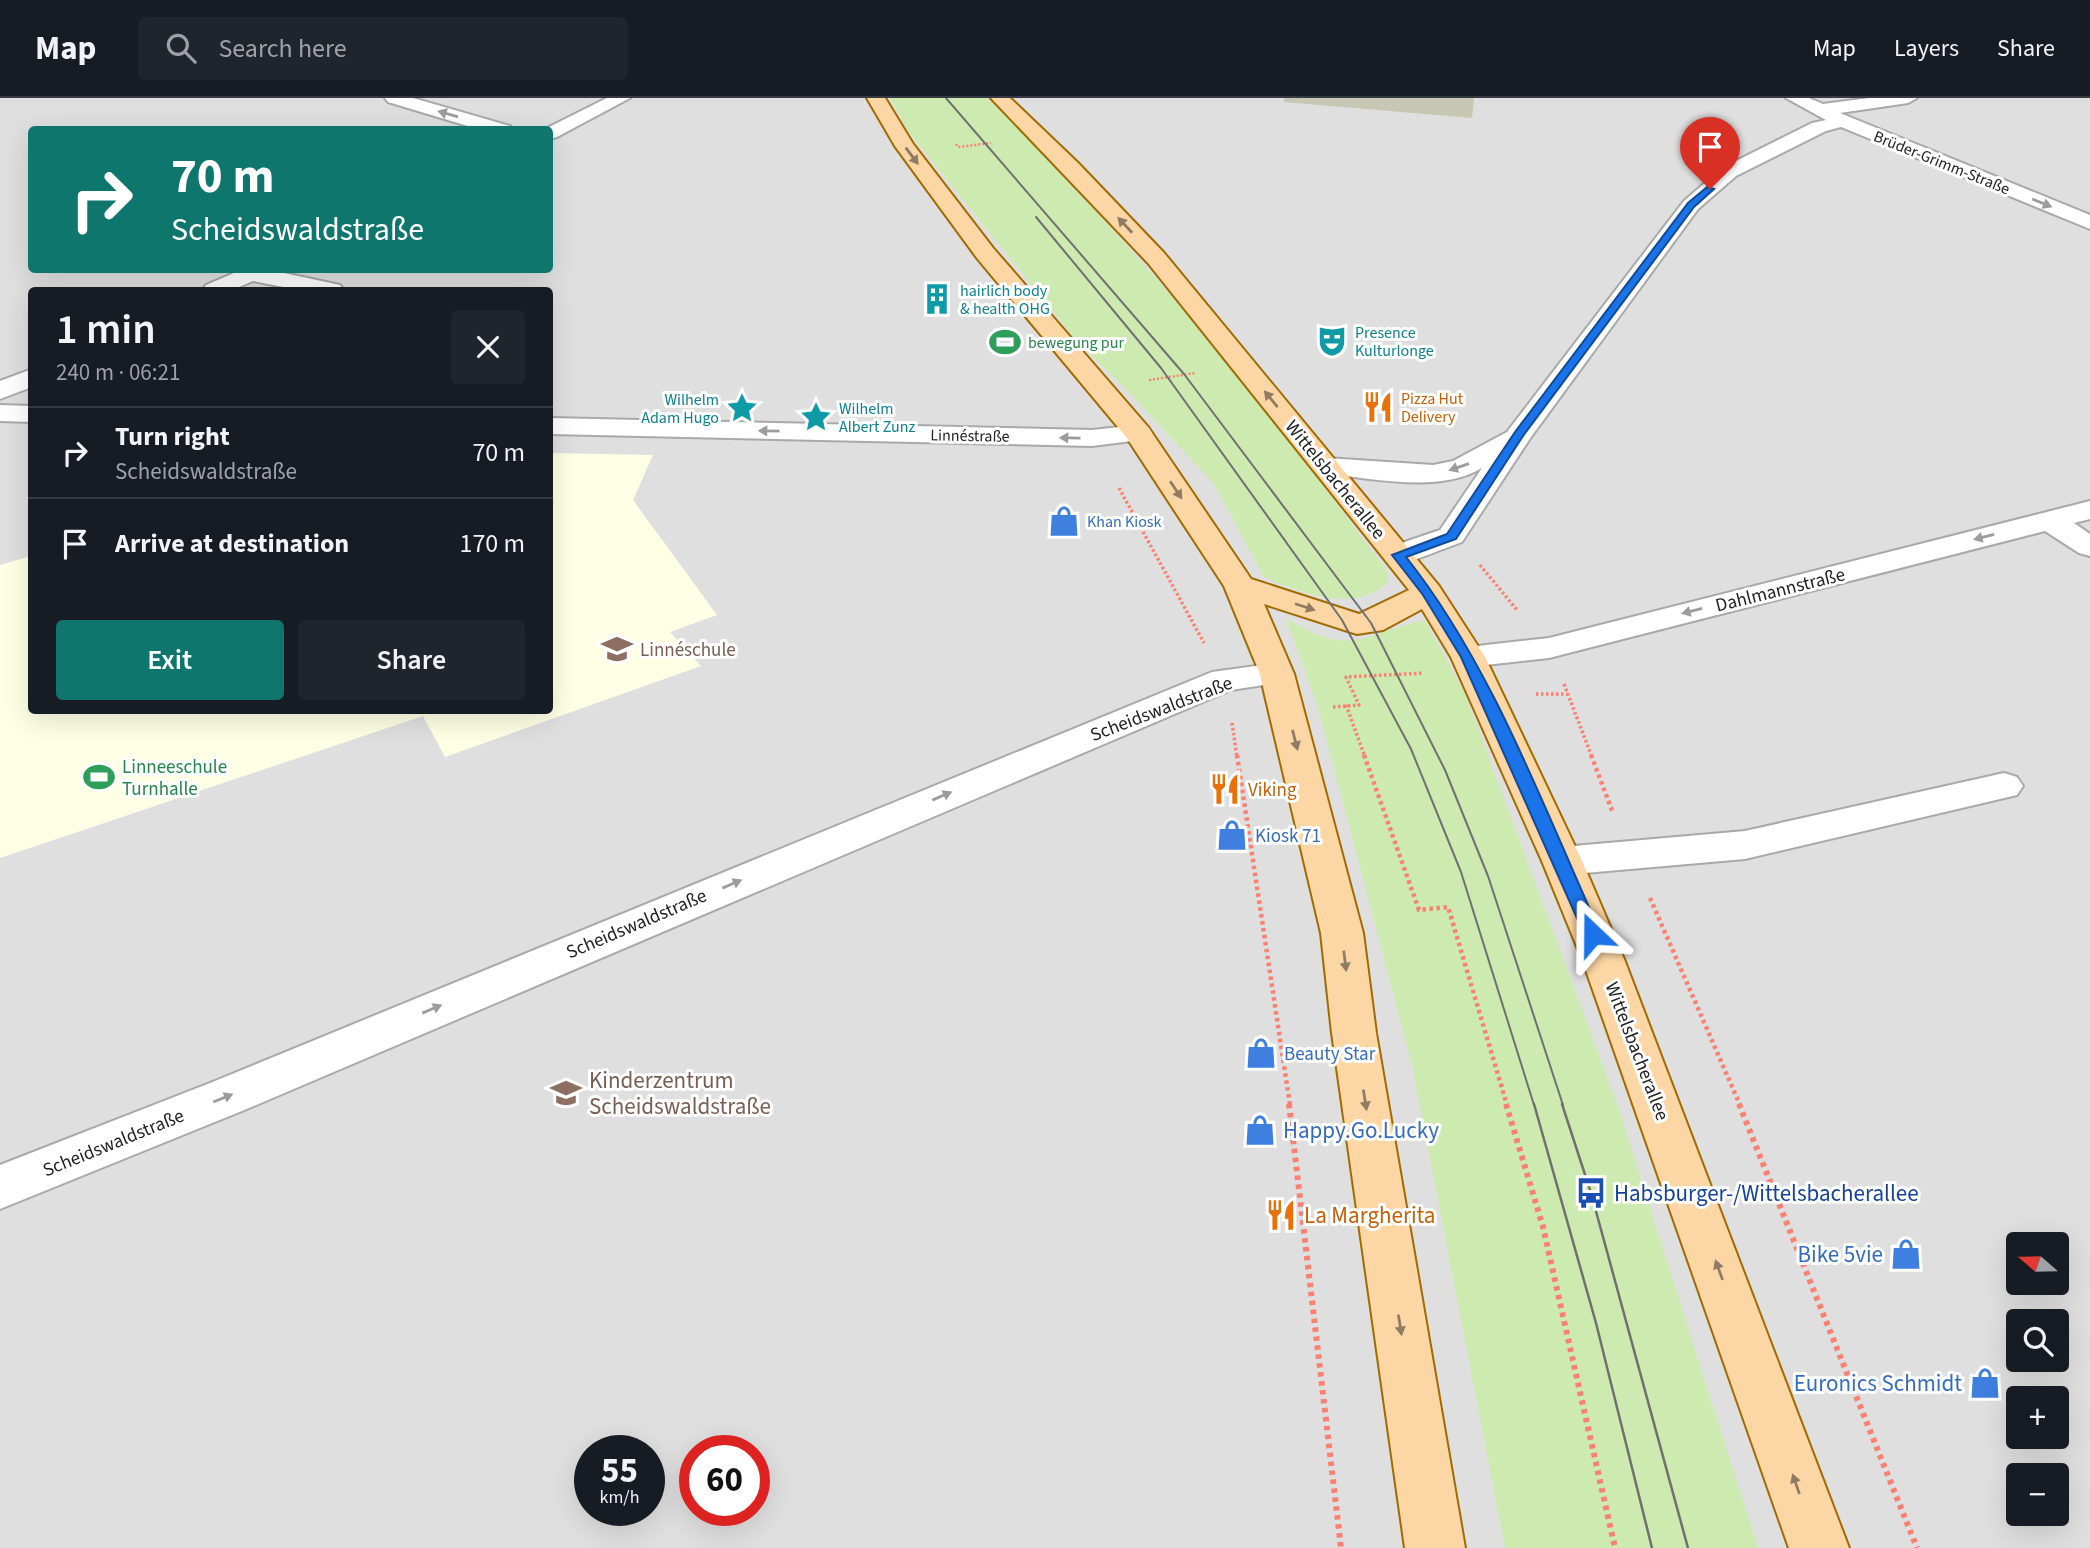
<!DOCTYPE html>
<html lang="en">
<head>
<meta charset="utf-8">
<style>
	body { margin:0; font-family:"Source Sans 3",sans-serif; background:#20242c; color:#f1f3f6; height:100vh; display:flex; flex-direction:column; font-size:26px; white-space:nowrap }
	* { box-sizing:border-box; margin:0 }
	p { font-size:23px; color:#9ea1a6 }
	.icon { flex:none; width:38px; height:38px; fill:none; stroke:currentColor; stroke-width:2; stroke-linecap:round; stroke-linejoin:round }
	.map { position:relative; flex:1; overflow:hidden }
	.side { position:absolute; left:28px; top:189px; width:525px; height:427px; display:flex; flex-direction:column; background:#171b24; border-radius:7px; box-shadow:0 7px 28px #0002 }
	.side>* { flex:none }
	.top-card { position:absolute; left:28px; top:28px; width:525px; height:147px; border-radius:7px; box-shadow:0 7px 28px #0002; background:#0f766e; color:#fff; overflow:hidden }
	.needle { width:46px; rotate:290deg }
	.controls { position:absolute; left:2006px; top:1134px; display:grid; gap:14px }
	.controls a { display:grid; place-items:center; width:63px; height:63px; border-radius:7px; background:#171b24; box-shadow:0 7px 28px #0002; font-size:35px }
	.speed { position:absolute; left:574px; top:1337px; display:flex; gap:14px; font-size:35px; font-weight:700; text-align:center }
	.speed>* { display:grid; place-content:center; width:91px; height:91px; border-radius:50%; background:#171b24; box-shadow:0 7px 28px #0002; line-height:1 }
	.speed small { font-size:18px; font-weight:400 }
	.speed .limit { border:10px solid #d22; background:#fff; color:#111 }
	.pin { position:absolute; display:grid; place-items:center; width:60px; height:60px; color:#fff; margin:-72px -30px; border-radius:50% 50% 50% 0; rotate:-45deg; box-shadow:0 0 7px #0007 }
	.pin .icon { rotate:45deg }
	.me { position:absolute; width:77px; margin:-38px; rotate:337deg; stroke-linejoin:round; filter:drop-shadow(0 0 5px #0008) }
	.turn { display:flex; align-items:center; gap:24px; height:147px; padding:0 28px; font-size:32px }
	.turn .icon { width:91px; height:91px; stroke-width:2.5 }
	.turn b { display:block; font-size:49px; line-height:60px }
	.round { display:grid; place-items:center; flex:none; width:74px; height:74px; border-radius:7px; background:#20242c }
	.headline { display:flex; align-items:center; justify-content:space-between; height:119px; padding:0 28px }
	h1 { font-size:42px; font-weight:600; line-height:52px }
	.cta { display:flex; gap:14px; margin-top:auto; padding:14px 28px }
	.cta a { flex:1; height:80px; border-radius:7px; background:#0f766e; color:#fff; font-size:28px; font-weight:600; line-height:80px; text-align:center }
	.cta a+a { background:#20242c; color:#f1f3f6 }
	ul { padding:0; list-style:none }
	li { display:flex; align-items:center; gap:21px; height:91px; padding:0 28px; border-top:2px solid #363941 }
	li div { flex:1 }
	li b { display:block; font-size:26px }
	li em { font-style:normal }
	header { display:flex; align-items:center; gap:42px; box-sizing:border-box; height:98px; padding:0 35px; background:#171b24; border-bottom:2px solid #363941 }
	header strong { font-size:33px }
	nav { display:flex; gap:38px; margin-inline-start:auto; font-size:24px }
	.search { width:490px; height:63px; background:#20242c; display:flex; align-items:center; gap:18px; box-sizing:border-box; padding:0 24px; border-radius:7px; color:#9ea1a6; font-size:26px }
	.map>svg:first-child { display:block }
	.residential { fill:#e0dfdf; fill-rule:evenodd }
	.education { fill:#ffffe5 }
	.construction { fill:#c7c7b4 }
	.grass { fill:#cdebb0 }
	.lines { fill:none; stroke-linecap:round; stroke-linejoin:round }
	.minor-casing { stroke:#a9a9a9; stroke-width:4 }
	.major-casing { stroke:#a06b00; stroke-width:4 }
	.path-far3 { stroke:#fa8072; stroke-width:2.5; stroke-dasharray:2 2; stroke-linecap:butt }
	.path-far2 { stroke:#fa8072; stroke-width:3.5; stroke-dasharray:2.5 2.5; stroke-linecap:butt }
	.path-far1 { stroke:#fa8072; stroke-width:4.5; stroke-dasharray:3.5 3.5; stroke-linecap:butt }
	.path { stroke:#fa8072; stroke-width:6; stroke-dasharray:4.5 4.5; stroke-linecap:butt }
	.minor { fill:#fff; fill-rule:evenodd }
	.major { fill:#fcd6a4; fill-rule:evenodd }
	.tram-far1 { stroke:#707070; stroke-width:2 }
	.tram { stroke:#707070; stroke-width:2.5 }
	.oneway { fill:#9c9c9c }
	.oneway2 { fill:#8f7c63 }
	.route { fill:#1a73e8; stroke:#114b97; stroke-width:2 }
	.labels { text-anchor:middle; stroke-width:6; stroke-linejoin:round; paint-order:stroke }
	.far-street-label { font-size:16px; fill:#222; stroke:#fff }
	.far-culture-label { font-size:16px; fill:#0d838f; stroke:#fff; text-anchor:start }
	.far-leisure-label { font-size:16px; fill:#27864d; stroke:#fff; text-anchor:start }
	.far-food-label { font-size:16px; fill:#c56008; stroke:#fff; text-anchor:start }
	.far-shop-label { font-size:16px; fill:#366cbe; stroke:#fff; text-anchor:start }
	.street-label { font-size:19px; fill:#222; stroke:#fff }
	.education-label { font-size:19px; fill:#785e54; stroke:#fff; text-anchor:start }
	.leisure-label { font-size:19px; fill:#27864d; stroke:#fff; text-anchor:start }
	.food-label { font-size:19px; fill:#c56008; stroke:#fff; text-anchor:start }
	.shop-label { font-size:19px; fill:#366cbe; stroke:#fff; text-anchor:start }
	.near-education-label { font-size:23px; fill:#785e54; stroke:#fff; text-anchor:start }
	.near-shop-label { font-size:23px; fill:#366cbe; stroke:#fff; text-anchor:end }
	.near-transit-label { font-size:23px; fill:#164399; stroke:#fff; text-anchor:start }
	.near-food-label { font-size:23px; fill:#c56008; stroke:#fff; text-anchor:start }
</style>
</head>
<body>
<header>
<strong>Map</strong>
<div class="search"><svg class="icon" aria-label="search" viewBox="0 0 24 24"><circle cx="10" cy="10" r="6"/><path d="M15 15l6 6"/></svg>Search here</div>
<nav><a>Map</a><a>Layers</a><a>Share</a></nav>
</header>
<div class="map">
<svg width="2090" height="1450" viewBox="0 0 2090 1450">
	<rect width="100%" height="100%" fill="#f2efe9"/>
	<!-- residential -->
	<path class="residential" d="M0 0H2090V1450H0ZM32 32H550V172H32ZM32 192H550V612H32ZM2018 1146H2056V1185H2018ZM2018 1223H2056V1262H2018ZM2018 1300H2056V1339H2018ZM590 1353H649V1412H590ZM695 1353H754V1412H695ZM2018 1377H2056V1416H2018Z"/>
	<!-- education -->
	<path class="education" d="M550 355 653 357 633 402 717 517 670 534 701 568 445 659 423 618 0 760V467L31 458 32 612H550Z"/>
	<!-- construction -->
	<path class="construction" d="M1285 0H1474L1472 20 1283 4Z"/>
	<!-- grass -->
	<path class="grass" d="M890 0H987L1043 54 1225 258 1388 474V484C1356 516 1300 495 1264 479L1214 386 1122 287 1080 247 908 33Z
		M1286 520C1351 561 1361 536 1425 522L1466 598 1617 1006 1758 1450H1505L1412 967 1318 610Z"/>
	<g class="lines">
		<defs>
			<path id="minor" d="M385 0H413L510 28 512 32H481L388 4Z
				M607 0H630L557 39 550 41V32H543Z
				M1786 0H1809L1823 6 1869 0H1917L1908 5 1840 15 2090 117V131L1841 29 1826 33 1736 78 1698 111 1531 339 1462 444 1409 464 1398 466 1387 464 1383 457 1387 450 1440 432 1482 370C1438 396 1375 380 1326 376L1316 374 1312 368 1316 362 1326 360 1433 367 1453 363 1507 334 1684 103 1722 70 1812 25 1826 22Z
				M241 172H270L340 187 344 192H299L253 183 232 192H202L206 187Z
				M32 271V289L0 301V283Z
				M0 307 32 308V324L0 323Z
				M550 320 1092 332 1138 327 1148 329 1152 335 1148 341 1092 348 550 336Z
				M2090 403V421L2074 425 2090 436V458L2079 455 2045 433 1549 560 1468 569 1456 566 1451 559 1456 552 1468 549 1549 540Z
				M1277 565 1289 569 1294 576 1289 583 1231 592 242 1013 0 1111V1067L210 985 1212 574Z
				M2004 675 2017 679 2023 688 2017 697 1745 761 1562 777 1548 773 1542 763 1548 753 1562 749 1745 733Z"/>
			<path id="major" d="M867 0H885L913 46 993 150 1148 329 1251 481 1359 516 1409 492 1148 165 991 0H1010L1078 65 1164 155 1439 488 1485 559 1582 763 1624 861 1849 1450H1789L1582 861 1542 763 1451 559 1422 511 1383 532 1357 536 1264 506 1294 576 1363 835 1376 935 1465 1450H1405L1332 935 1321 835 1260 576 1224 488 1127 340 977 160 895 48Z"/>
		</defs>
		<!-- minor casing -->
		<use href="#minor" class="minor-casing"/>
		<!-- major casing -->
		<use href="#major" class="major-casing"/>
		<!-- path-far3 -->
		<path class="path-far3" d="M956 46 958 49 991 45
			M1149 282 1196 275"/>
		<!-- path-far2 -->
		<path class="path-far2" d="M1119 390 1204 545
			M1480 467 1517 512
			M1564 586 1592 659
			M1536 596H1567
			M1346 607 1365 659
			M1333 609 1359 607 1346 579 1424 575
			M1232 625 1237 659"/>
		<!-- path-far1 -->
		<path class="path-far1" d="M1237 657 1290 1007
			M1364 657 1419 812 1448 809 1507 1007
			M1591 657 1613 715
			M1650 800 1740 1007"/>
		<!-- path -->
		<path class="path" d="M1289 1006 1341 1450
			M1506 1006 1543 1129 1615 1450
			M1739 1006 1917 1450"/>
		<!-- minor -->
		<use href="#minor" class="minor"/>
		<!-- major -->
		<use href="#major" class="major"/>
		<!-- tram-far1 -->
		<path class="tram-far1" d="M946 0 1184 276 1371 525 1445 672 1488 778 1563 1007
			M1036 119 1161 270 1342 522 1411 651 1461 774 1534 1007"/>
		<!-- tram -->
		<path class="tram" d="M1534 1006 1596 1225 1652 1450
			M1562 1006 1591 1095 1688 1450"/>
	</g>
	<!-- one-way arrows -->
	<defs><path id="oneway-solid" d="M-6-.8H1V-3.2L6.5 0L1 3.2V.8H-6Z" transform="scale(1.75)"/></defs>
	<g class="oneway">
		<use href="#oneway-solid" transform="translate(448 16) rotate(-164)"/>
		<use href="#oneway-solid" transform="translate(2042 105) rotate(22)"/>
		<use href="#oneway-solid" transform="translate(769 333) rotate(-179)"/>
		<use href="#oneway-solid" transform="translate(1070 340) rotate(-179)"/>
		<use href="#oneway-solid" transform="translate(1459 369) rotate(161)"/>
		<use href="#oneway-solid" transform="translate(1984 439) rotate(166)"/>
		<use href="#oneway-solid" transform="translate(1692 513) rotate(166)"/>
		<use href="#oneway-solid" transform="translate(942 698) rotate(-23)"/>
		<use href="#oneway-solid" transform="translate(732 786) rotate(-23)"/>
		<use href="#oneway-solid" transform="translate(432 911) rotate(-23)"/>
		<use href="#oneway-solid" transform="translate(223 1000) rotate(-22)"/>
	</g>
	<g class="oneway2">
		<use href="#oneway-solid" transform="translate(912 58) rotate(53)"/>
		<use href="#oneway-solid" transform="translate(1125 127) rotate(-133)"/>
		<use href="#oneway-solid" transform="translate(1271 301) rotate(-129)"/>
		<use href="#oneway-solid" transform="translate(1176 392) rotate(56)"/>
		<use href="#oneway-solid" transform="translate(1305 509) rotate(18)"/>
		<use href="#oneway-solid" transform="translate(1295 642) rotate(76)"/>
		<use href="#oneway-solid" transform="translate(1345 863) rotate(83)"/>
		<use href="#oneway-solid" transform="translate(1365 1002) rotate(81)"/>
		<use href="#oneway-solid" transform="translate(1719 1172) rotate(-110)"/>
		<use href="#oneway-solid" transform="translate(1400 1227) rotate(81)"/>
		<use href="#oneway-solid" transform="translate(1796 1386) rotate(-109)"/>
	</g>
	<!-- route -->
	<path class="route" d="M1707 89 1714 91 1694 109 1523 338 1456 441 1406 459C1492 567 1544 711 1601 836L1593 843 1584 836 1461 559 1423 497 1392 457 1447 436 1515 334 1688 105Z"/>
	<!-- icons -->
	<defs>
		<symbol id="building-bare" viewBox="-9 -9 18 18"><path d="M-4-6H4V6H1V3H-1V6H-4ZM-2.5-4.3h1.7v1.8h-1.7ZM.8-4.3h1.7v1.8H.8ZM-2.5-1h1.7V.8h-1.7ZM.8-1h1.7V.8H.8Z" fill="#0f9aa8" stroke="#fff" stroke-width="2.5" paint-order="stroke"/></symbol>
		<symbol id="theatre-bare" viewBox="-9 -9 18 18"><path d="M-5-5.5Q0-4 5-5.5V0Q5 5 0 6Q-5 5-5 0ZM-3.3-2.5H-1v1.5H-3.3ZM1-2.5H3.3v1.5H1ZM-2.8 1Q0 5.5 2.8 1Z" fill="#0f9aa8" stroke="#fff" stroke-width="2.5" paint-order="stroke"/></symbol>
		<symbol id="stadium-bare" viewBox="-9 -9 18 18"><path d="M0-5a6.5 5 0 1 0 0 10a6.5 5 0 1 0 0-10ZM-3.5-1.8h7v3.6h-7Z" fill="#2e9e5b" stroke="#fff" stroke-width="2.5" paint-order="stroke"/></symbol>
		<symbol id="restaurant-bare" viewBox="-9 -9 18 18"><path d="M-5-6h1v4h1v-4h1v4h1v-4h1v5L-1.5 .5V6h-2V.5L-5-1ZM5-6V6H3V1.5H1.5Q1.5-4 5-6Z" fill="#e8710a" stroke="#fff" stroke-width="2.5" paint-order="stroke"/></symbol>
		<symbol id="sight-bare" viewBox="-9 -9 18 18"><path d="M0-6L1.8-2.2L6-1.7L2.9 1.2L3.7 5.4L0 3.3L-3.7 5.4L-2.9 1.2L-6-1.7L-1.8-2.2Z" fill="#0f9aa8" stroke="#fff" stroke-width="2.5" paint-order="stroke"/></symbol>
		<symbol id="shop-bare" viewBox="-9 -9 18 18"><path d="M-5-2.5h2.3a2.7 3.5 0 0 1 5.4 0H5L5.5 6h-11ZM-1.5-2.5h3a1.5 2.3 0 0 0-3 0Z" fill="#3f7fe0" stroke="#fff" stroke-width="2.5" paint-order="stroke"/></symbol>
		<symbol id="school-bare" viewBox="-9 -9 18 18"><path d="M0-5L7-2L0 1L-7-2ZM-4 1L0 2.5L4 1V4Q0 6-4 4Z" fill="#8d6e63" stroke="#fff" stroke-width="2.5" paint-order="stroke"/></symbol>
		<symbol id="bus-bare" viewBox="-9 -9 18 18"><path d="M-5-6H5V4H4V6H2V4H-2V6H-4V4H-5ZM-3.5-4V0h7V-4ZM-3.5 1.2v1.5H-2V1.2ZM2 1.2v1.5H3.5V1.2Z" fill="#1a4fb4" stroke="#fff" stroke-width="2.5" paint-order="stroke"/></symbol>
	</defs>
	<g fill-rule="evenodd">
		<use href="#building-bare" x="915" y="179" width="44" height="44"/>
		<use href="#theatre-bare" x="1310" y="221" width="44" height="44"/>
		<use href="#stadium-bare" x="983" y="222" width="44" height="44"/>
		<use href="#restaurant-bare" x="1356" y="287" width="44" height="44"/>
		<use href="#sight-bare" x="720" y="288" width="44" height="44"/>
		<use href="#sight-bare" x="794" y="297" width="44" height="44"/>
		<use href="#shop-bare" x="1042" y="401" width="44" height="44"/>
		<use href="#school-bare" x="595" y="529" width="44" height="44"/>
		<use href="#stadium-bare" x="77" y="657" width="44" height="44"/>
		<use href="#restaurant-bare" x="1203" y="669" width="44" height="44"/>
		<use href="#shop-bare" x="1210" y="715" width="44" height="44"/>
		<use href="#shop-bare" x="1239" y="933" width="44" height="44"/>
		<use href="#school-bare" x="544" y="973" width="44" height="44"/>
		<use href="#shop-bare" x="1238" y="1010" width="44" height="44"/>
		<use href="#bus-bare" x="1569" y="1073" width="44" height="44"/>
		<use href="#restaurant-bare" x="1259" y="1095" width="44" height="44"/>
		<use href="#shop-bare" x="1884" y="1134" width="44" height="44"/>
		<use href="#shop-bare" x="1963" y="1263" width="44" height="44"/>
	</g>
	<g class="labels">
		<!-- far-street labels -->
		<g class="far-street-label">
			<text transform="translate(1942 64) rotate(22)" y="6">Brüder-Grimm-Straße</text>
			<text transform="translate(970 337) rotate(1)" y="6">Linnéstraße</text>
		</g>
		<!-- far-culture labels -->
		<g class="far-culture-label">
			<text x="960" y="198">hairlich body<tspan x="960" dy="18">&amp; health OHG</tspan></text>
			<text x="1355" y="240">Presence<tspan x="1355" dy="18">Kulturlonge</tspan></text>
			<text x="719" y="307" text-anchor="end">Wilhelm<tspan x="719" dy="18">Adam Hugo</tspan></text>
			<text x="839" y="316">Wilhelm<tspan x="839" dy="18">Albert Zunz</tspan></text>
		</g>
		<!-- far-leisure labels -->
		<g class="far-leisure-label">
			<text x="1028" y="250">bewegung pur</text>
		</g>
		<!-- far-food labels -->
		<g class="far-food-label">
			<text x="1401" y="306">Pizza Hut<tspan x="1401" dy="18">Delivery</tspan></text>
		</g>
		<!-- far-shop labels -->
		<g class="far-shop-label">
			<text x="1087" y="429">Khan Kiosk</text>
		</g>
		<!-- street labels -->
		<g class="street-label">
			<text transform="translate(1336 381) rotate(51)" y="7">Wittelsbacherallee</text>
			<text transform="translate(1780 491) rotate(-14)" y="7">Dahlmannstraße</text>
			<text transform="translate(1161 610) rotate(-21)" y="7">Scheidswaldstraße</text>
			<text transform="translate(636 825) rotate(-23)" y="7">Scheidswaldstraße</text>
			<text transform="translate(1638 953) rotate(69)" y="7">Wittelsbacherallee</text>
			<text transform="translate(113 1044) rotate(-22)" y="7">Scheidswaldstraße</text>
		</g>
		<!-- education labels -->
		<g class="education-label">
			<text x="640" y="558">Linnéschule</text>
		</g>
		<!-- leisure labels -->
		<g class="leisure-label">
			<text x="122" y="675">Linneeschule<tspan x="122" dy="22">Turnhalle</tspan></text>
		</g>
		<!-- food labels -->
		<g class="food-label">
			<text x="1248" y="698">Viking</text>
		</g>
		<!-- shop labels -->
		<g class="shop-label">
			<text x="1255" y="744">Kiosk 71</text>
			<text x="1284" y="962">Beauty Star</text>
		</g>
		<!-- near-education labels -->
		<g class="near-education-label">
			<text x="589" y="990">Kinderzentrum<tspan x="589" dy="26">Scheidswaldstraße</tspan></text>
		</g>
		<!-- near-shop labels -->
		<g class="near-shop-label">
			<text x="1283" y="1040" text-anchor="start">Happy.Go.Lucky</text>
			<text x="1883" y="1164">Bike 5vie</text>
			<text x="1962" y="1293">Euronics Schmidt</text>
		</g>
		<!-- near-transit labels -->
		<g class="near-transit-label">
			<text x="1614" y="1103">Habsburger-/Wittelsbacherallee</text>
		</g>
		<!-- near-food labels -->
		<g class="near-food-label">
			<text x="1304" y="1125">La Margherita</text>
		</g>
	</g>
</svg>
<div class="controls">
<a><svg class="needle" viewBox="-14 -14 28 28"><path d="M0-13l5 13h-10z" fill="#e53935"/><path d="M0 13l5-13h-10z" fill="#9ea1a6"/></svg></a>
<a><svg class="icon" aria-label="search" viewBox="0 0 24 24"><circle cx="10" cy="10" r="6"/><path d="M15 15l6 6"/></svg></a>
<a>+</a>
<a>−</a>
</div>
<div class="speed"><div>55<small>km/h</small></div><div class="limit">60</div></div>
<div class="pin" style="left:1710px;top:91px;background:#d93025"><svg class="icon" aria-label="arrive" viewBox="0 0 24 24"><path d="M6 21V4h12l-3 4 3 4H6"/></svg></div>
<svg class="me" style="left:1593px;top:836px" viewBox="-20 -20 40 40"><path d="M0-17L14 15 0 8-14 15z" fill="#1a73e8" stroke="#fff" stroke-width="4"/></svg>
<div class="top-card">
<div class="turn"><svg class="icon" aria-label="right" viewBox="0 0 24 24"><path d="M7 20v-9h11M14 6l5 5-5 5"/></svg><div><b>70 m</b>Scheidswaldstraße</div></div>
</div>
<section class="side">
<div class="headline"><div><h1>1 min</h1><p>240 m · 06:21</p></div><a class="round"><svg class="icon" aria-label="close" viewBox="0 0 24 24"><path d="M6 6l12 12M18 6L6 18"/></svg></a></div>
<ul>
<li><svg class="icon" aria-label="right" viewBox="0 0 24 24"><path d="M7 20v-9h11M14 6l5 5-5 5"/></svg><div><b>Turn right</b><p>Scheidswaldstraße</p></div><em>70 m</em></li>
<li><svg class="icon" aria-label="arrive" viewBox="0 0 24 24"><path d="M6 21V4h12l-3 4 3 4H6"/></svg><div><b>Arrive at destination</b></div><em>170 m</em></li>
</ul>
<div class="cta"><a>Exit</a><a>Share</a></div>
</section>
</div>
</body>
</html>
